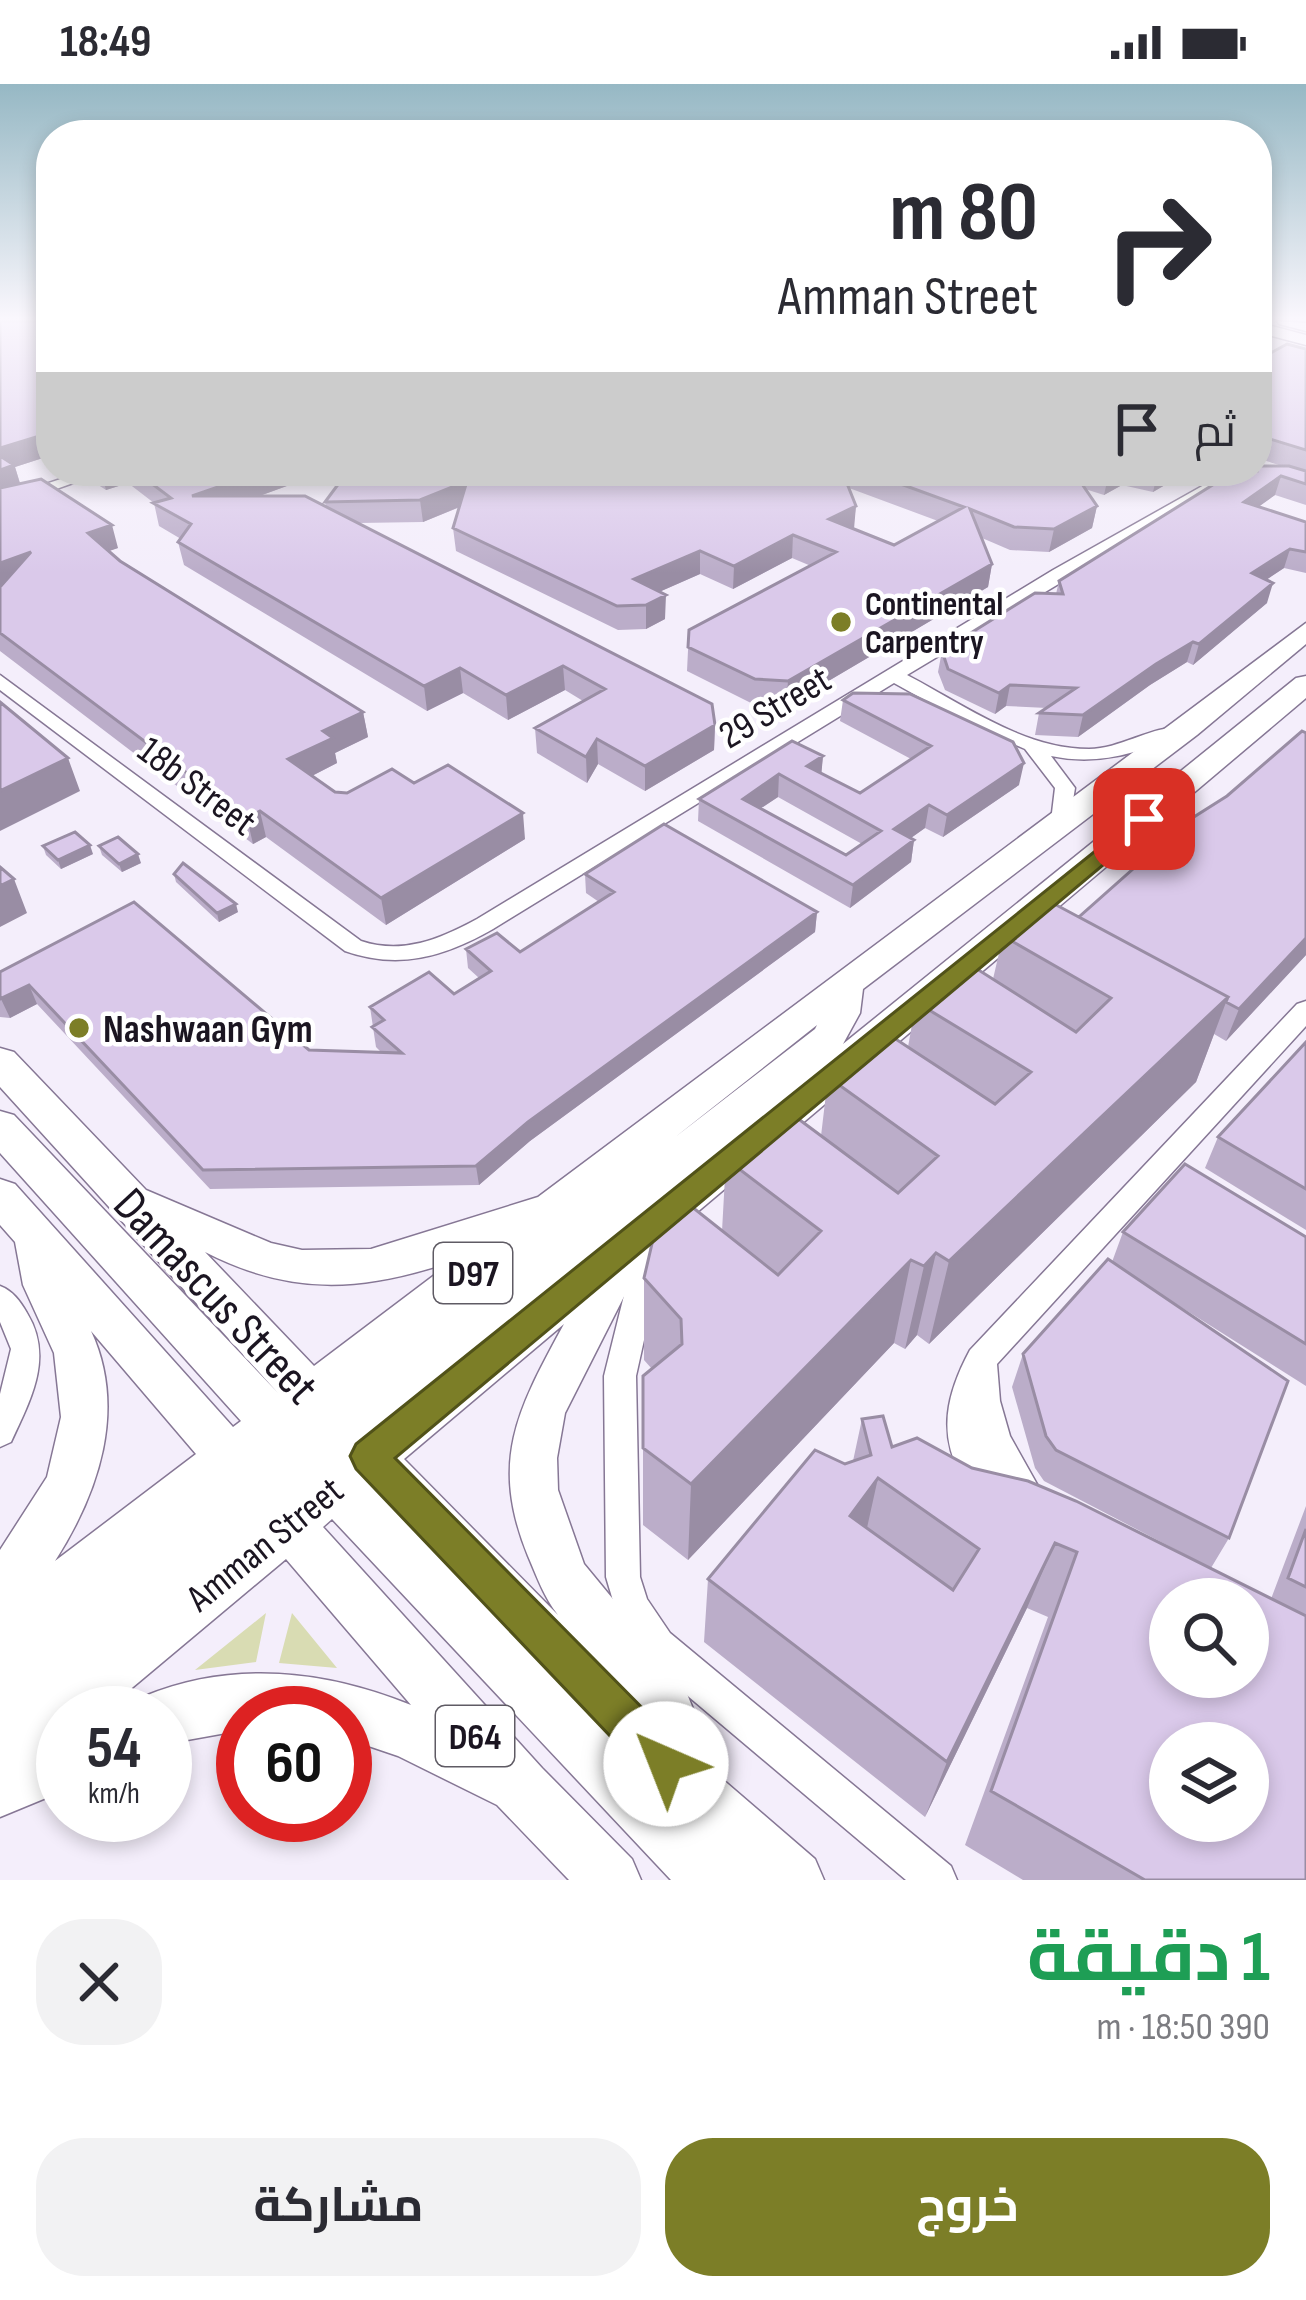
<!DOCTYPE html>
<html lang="ar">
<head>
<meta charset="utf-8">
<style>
	body { margin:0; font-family:"Sofia Sans Condensed",Cairo,sans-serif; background:#f2f2f3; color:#2b2b33; direction:rtl; height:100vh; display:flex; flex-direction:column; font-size:45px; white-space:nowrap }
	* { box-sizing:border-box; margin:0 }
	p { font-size:39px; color:#7c7c81 }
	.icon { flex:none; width:66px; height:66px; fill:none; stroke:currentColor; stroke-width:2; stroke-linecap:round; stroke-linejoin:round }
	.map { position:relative; height:1796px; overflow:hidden; direction:ltr }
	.details { display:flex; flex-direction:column; background:#fff; flex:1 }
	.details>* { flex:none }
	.banner { position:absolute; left:36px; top:36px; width:1236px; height:366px; border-radius:48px; box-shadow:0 6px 18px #0003; direction:rtl; background:#fff; color:#2b2b33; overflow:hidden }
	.buttons { position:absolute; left:1149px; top:1494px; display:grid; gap:24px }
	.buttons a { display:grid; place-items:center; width:120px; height:120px; border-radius:50%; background:#fff; box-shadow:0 6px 18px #0003; font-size:60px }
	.speed { position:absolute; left:36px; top:1602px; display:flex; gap:24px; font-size:60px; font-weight:700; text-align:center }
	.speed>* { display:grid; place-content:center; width:156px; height:156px; border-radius:50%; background:#fff; box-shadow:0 6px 18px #0003; line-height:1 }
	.speed small { font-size:30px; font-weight:400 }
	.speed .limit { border:18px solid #d22; background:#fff; color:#111 }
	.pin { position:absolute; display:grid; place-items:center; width:102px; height:102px; color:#fff; margin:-51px; border-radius:24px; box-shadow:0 6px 18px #0006 }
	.me { position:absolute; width:132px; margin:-66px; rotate:316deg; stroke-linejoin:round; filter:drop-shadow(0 0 9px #0008) }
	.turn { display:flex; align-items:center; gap:42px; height:252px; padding:0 36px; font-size:54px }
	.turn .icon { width:156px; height:156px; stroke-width:2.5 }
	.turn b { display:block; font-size:84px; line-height:102px }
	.then { display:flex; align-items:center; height:114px; padding:0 36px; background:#0003; gap:24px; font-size:45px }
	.round { display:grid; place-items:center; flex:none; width:126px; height:126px; border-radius:48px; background:#f2f2f3 }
	.overview { display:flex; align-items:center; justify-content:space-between; height:204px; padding:0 36px }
	h1 { font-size:72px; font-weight:700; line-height:90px; color:#1e9e55 }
	.action { display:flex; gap:24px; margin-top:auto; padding:24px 36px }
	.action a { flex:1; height:138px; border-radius:48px; background:#7c7e27; color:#fff; font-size:48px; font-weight:700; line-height:138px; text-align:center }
	.action a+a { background:#f2f2f3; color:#2b2b33 }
	.status { display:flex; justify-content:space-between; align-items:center; height:84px; padding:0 60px; background:#fff; direction:ltr }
	.status svg { height:33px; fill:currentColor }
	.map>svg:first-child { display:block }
	.green { fill:#d9dcb3 }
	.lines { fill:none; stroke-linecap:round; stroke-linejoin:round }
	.street-casing { stroke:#867795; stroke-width:3 }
	.secondary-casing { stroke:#867795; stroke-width:3 }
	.primary-casing { stroke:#867795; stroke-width:3 }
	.street { fill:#fff; fill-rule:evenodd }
	.secondary { fill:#fff; fill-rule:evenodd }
	.primary { fill:#fff; fill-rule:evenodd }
	.wall { fill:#bbadc9; fill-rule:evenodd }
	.shaded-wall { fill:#998da4 }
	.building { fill:#dac9ea; stroke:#998da4; stroke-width:3; fill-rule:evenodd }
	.route { fill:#7c7e27; stroke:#515219; stroke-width:3 }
	.poi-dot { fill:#7c7e27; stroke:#fff; stroke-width:4.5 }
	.labels { text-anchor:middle; stroke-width:9; stroke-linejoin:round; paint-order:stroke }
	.far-poi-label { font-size:33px; font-weight:bold; fill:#1b1521; stroke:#fff; text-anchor:start }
	.shield { fill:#fff; stroke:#5f5b64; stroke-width:3 }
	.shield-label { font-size:36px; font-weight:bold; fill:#1b1521 }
	.street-label { font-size:39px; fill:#1b1521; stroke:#fff }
	.poi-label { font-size:39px; font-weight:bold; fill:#1b1521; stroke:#fff; text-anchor:start }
	.near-street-label { font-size:48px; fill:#1b1521; stroke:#fff }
</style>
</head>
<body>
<div class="status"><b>18:49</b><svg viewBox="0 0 49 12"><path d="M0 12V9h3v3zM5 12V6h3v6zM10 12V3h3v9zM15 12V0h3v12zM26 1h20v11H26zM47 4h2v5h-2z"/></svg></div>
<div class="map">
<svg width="1306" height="1796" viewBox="0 0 1306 1796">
	<rect width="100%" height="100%" fill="#f4eefb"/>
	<!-- green -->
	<path class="green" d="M266 1529 256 1578 195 1586Z
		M292 1529 337 1584 279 1579Z"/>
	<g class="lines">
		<defs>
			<path id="street" d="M1277 237 1306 239V247L1279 240Z
				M85 387H107L0 425V415Z
				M1229 387H1247L907 591C963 620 1023 665 1089 665 1121 665 1153 641 1180 644V652C1136 669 1099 682 1051 672L1075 704 1069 741 1062 743 1051 737 1055 704 1025 665 966 639 894 599 493 845C444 873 399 886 345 867L0 606V591L361 857C403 871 440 855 477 835L1053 486Z
				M1306 917V942L997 1280 1000 1317 1010 1352 1047 1418 1042 1429 1030 1434 1018 1429 1010 1417 996 1426C980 1420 971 1408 962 1393 937 1349 947 1309 970 1266L1297 920Z
				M656 1128 666 1131 670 1139 636 1292 640 1493 647 1515 670 1549 951 1782 957 1796H906L644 1575 619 1537 606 1493 604 1292 642 1139 646 1131Z
				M0 1202C13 1207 20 1217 27 1229 54 1273 31 1315 11 1358L0 1363V1310L11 1265 0 1238Z"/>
			<path id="secondary" d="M1257 238 1306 251V261L1257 248Z"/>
			<path id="primary" d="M1306 539V560L1197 651 863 905 860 929 843 960 1296 594 1306 592V614L644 1173 565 1329 557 1374 558 1406 584 1480 683 1600 721 1694 815 1775 824 1796H671L332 1435 323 1443 542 1684 632 1775 641 1796H569L497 1721 398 1672 345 1654V1629H243V1646L165 1660V1629H138L145 1612C232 1576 325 1586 411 1621L286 1475 102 1629H63V1707L0 1733V1466L47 1393 61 1333 54 1269 23 1201 15 1158 0 1141V1095L15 1100 233 1343 241 1337 0 1069V1027L14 1031 278 1309 0 1003V964L14 968 146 1106 271 1159 302 1166 371 1165 538 1113ZM817 941 815 945 674 1054ZM205 1168C291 1212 363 1208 453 1177L314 1282ZM564 1240C518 1325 489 1376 528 1472 537 1493 544 1513 558 1531L404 1375ZM91 1247 196 1370 55 1477C99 1408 127 1325 91 1247Z"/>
		</defs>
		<!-- street casing -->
		<use href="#street" class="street-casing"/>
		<!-- secondary casing -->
		<use href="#secondary" class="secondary-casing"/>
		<!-- primary casing -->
		<use href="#primary" class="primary-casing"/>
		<!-- street -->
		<use href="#street" class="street"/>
		<!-- secondary -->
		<use href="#secondary" class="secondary"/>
		<!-- primary -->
		<use href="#primary" class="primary"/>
	</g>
	<!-- wall -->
	<path class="wall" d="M0 237H51V373L49 372 15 383 20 399 118 464 108 467 120 477 363 628 368 653 335 669 337 679 312 692 335 708 347 709 414 699 525 755 386 841 266 753 253 760 0 567Z
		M1306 265V421L1275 411 1259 422 1306 438V489L1284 484 1266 496 1267 519 1193 581 1187 578 1150 601 1078 653 1035 651 1039 629 1047 624 1006 622 995 630 945 606 938 588 942 567 1056 510 1059 497 1282 382 1257 374V269L1267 271Z
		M89 387H328L259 412 326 423 325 418 348 387H1189L1153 408 1122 401 1104 411 1085 405 1097 422 1092 444 1049 468 1010 466 982 454 992 480 988 503 786 622 753 620 687 587 689 546 811 482 792 474 733 505 700 490 659 508 665 535 646 545 618 546 456 467 453 444 460 423 423 438 358 439 715 641 714 666 645 707 598 680 587 699 537 669 535 644 583 617 565 606 508 636 463 609 427 627 184 481 178 458 181 455 159 442 154 419 128 399 106 406 92 397ZM849 404 938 437 894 461 853 445 856 422Z
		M843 616 1019 701 943 753 925 744 911 754 914 756 911 778 850 824 698 737 699 715 823 672 821 689 860 709 911 675 840 637ZM778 713 862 760 846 771 760 725Z
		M43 762 93 770 61 785 46 771Z
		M99 762 141 779 122 788 102 771Z
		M174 790 238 828 219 838 176 798Z
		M585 790 817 828 815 848 530 1057 479 1101 210 1105 37 920 10 934 0 933V888L309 966 382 969 376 963 370 923 454 910 479 894 468 884 466 865 520 868 599 818 586 809Z
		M1079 833 1306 871 1226 957 1214 950 1196 998 929 1260 917 1251 905 1265 894 1259 688 1476 643 1441V1292L652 1285 644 1276V1194L722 1147 726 1075 821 1052 828 993 908 963 916 918 993 895 1003 852Z
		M1306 958V1146L1205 1084 1218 1053Z
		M1123 1148 1306 1153V1302L1146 1201 1229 1454 1211 1484 1044 1397 1035 1384 1012 1303 1023 1270 1112 1178Z
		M862 1335 892 1363 972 1384 1271 1515 1306 1422V1796H1023L965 1761 1048 1533 1027 1524 925 1733 704 1558 708 1495 853 1377Z"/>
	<!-- shaded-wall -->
	<path class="shaded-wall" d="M43 351 49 372 15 383 21 403 0 411V364Z
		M101 387H125L128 399 106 406Z
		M264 387H328L197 435 192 412Z
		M1113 387H1126L1122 401 1104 411 1109 389Z
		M1158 387H1189L1153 408Z
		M1281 392 1275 411 1239 437 1244 418Z
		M467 397 469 419 423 438 420 416Z
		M856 422 854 445 827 458 829 435Z
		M1097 422 1092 444 1049 468 1054 445Z
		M112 441 118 464 95 472 88 449Z
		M793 451 792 474 733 505 734 482Z
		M1290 465 1284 484 1246 509 1252 489Z
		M700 467V490L634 519V495Z
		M31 468 0 506V479Z
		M992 480 988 503 786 622 788 597Z
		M1273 499 1267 519 1193 581 1199 560Z
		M666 511 665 535 646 545V521Z
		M1193 558 1187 578 1150 601 1078 653 1083 631 1156 580Z
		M563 582 565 606 508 636 506 611Z
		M460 584 463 609 427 627 424 602Z
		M1010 601 1006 622 995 630 999 609Z
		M363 628 368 653 335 669 337 679 294 701 288 675 323 647Z
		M715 641 714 666 645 707V682Z
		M597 655 598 680 587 699 586 673Z
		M823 672 821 694 807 682Z
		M68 674 80 707 0 747V707Z
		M1024 679 1019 701 943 753 947 731Z
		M779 690 778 713 741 737 743 715Z
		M929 721 925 744 891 768 894 745Z
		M260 727 266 753 253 760 247 734Z
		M523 729 525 755 386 841 381 814Z
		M914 756 911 778 850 824 853 801Z
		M90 761 93 770 61 785 58 776Z
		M138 770 141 779 122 788 119 780Z
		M14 795 27 829 0 843V802Z
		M236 820 238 828 219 838 217 829Z
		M817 828 815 848 530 1057 479 1101 476 1082 528 1038Z
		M1306 854V871L1226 957 1239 925Z
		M29 901 37 920 10 934 1 915Z
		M1228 913 1196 998 929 1260 949 1177Z
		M936 1169 917 1251 905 1265 924 1182Z
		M911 1176 894 1259 688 1476 691 1400Z
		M878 1394 863 1462 850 1432Z
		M1055 1459 1027 1524 925 1733 947 1678Z"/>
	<!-- building -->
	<path class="building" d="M0 237H51V356L43 351 0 364Z
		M1287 260 1306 265V366L1257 351V269L1267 271Z
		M0 372 14 381 0 386Z
		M1257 382H1289L1306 387V400L1281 392 1244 418 1306 438V468L1290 465 1252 489 1273 499 1199 560 1193 558 1156 580 1083 631 1039 629 1076 604 1010 601 999 609 948 585 942 567 1035 509 1063 510 1059 497 1235 387H1257Z
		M135 387H264L192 412H305L712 620 715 641 645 682 597 655 586 673 535 644 605 605 563 582 506 611 460 584 424 602 178 458 191 440 153 419 171 414Z
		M348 387H842L856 422 829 435 894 461 964 423 865 387H1073L1097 422 1054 445 1014 443 970 425 992 480 788 597 755 595 688 563 689 546 836 468 793 451 734 482 700 467 634 495 666 511 646 521 617 522 453 444 467 397 420 416 325 418Z
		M41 395 112 441 88 449 120 477 363 628 323 647 333 654 288 675 335 708 347 709 392 685 414 699 448 681 523 729 381 814 260 727 247 734 0 549V503L31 468 0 479V404Z
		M853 609 910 610 1013 658 1024 679 947 731 929 721 894 745 914 756 853 801 699 715 792 657 823 672 807 682 860 709 931 662 843 616ZM779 690 881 747 846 771 743 715Z
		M0 618 68 674 0 707Z
		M1302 647 1306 649V854L1239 925 1226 918 1228 913 1079 833 1186 738 1227 712Z
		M664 740 817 828 528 1038 476 1082 203 1086 29 901 0 915V888L134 818 309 966 402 969 372 943 384 936 370 923 429 888 454 910 491 887 466 865 497 849 520 868 614 808 585 790Z
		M75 748 90 761 58 776 43 762Z
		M118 753 138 770 119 780 99 762Z
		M183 779 236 820 217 829 174 790Z
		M0 783 14 795 0 802Z
		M1047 816 1228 913 949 1177 936 1169 924 1182 911 1176 691 1400 643 1364V1292L682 1260 681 1235 644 1194 658 1134 682 1115 778 1191 821 1147 726 1075 785 1025 898 1109 938 1072 828 993 885 948 995 1020 1031 988 916 918 966 878 1076 948 1111 914 1003 852Z
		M1306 958V1105L1218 1053Z
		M1185 1080 1306 1153V1260L1123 1148Z
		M1108 1175 1288 1297 1229 1454 1056 1366 1046 1352 1023 1270Z
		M883 1332 892 1363 917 1354 972 1384 1028 1397 1076 1417 1306 1532V1796H1145L991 1707 1077 1468 1055 1459 947 1678 708 1495 815 1366 845 1380 871 1371 862 1335ZM878 1394 979 1465 953 1506 850 1432ZM1170 1515H1248V1593H1170ZM1170 1659H1248V1737H1170Z
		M1306 1445V1503L1288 1494Z"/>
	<!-- sky -->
	<linearGradient id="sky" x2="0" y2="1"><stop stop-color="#96b8c4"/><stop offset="0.48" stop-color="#faf7fd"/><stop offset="1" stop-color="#faf7fd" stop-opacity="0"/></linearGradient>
	<rect width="1306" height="489" fill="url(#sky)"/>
	<!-- route -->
	<path class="route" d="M1144 728 1152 730V740L395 1374 682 1664 688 1680 682 1695 666 1701 651 1695 356 1385 350 1372 356 1360Z"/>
	<!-- markers -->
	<g class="poi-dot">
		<circle cx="841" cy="538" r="12"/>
		<circle cx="79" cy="944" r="12"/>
	</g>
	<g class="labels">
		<!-- far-poi labels -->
		<g class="far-poi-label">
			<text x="865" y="531">Continental<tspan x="865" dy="38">Carpentry</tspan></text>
		</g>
		<!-- shield labels -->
		<g class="shield">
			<rect x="434" y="1159" width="78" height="60" rx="9"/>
			<rect x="436" y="1622" width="78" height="60" rx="9"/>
		</g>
		<g class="shield-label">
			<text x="473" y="1202">D97</text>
			<text x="475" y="1665">D64</text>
		</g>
		<!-- street labels -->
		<g class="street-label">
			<text transform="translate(774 622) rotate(-31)" y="14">29 Street</text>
			<text transform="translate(198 701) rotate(37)" y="14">18b Street</text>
			<text transform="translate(264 1459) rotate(-39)" y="14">Amman Street</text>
		</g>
		<!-- poi labels -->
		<g class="poi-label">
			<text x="103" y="958">Nashwaan Gym</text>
		</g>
		<!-- near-street labels -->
		<g class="near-street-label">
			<text transform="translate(217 1211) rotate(47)" y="17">Damascus Street</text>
		</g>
	</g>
</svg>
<div class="buttons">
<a><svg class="icon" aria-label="search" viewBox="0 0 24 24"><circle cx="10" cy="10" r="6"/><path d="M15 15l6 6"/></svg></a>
<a><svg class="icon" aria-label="layers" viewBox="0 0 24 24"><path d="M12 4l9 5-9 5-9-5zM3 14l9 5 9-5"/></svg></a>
</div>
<div class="speed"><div>54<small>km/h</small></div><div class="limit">60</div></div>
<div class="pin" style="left:1144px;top:735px;background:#d93025"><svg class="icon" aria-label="arrive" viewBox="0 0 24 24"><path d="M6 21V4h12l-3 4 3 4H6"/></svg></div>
<svg class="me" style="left:666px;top:1680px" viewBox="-20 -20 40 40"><circle r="19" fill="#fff"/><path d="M0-13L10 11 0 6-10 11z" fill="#7c7e27"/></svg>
<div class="banner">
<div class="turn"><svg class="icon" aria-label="right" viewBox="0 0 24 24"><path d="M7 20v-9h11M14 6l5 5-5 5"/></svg><div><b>80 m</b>Amman Street</div></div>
<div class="then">ثم<svg class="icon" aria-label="arrive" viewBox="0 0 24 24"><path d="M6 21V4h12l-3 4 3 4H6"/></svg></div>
</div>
</div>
<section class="details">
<div class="overview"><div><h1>1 دقيقة</h1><p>390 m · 18:50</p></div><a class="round"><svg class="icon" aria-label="close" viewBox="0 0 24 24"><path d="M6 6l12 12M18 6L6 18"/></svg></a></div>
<div class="action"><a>خروج</a><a>مشاركة</a></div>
</section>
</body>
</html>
